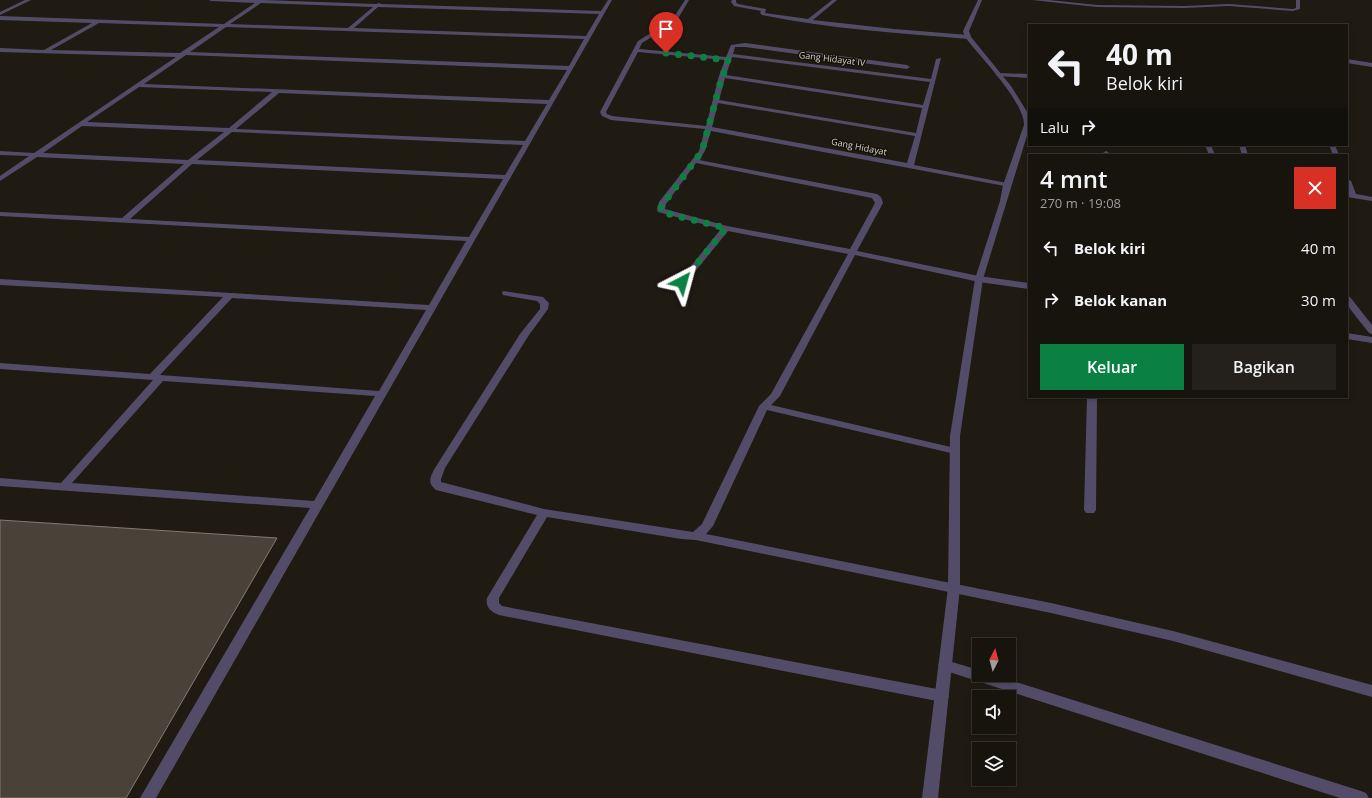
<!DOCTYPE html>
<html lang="id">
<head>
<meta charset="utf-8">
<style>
	body { margin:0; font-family:"Open Sans",sans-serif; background:#24211c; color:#f1f3f6; height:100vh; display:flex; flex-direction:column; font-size:15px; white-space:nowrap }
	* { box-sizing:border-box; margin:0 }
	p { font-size:13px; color:#9e9e9e }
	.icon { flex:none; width:22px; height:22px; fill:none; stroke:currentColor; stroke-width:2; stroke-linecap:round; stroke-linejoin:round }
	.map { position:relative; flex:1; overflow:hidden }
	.drawer { position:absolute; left:1028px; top:154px; width:320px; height:244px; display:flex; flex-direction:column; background:#17140e; border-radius:0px; box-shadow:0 2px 6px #0003,0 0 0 1px #36332e }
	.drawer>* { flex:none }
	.guide { position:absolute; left:1028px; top:24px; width:320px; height:122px; border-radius:0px; box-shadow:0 2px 6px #0003,0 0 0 1px #36332e; background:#17140e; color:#f1f3f6; overflow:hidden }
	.needle { width:26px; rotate:6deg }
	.fabs { position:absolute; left:972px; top:638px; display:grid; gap:8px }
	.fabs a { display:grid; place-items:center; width:44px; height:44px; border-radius:0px; background:#17140e; box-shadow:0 2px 6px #0003,0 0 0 1px #36332e; font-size:20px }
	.pin { position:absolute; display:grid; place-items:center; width:34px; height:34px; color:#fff; margin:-41px -17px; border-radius:50% 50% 50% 0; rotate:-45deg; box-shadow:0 0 4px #0007 }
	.pin .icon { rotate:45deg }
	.me { position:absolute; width:44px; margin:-22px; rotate:39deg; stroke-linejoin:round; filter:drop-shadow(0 0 3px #0008) }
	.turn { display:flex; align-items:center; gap:14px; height:84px; padding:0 12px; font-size:18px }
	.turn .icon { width:52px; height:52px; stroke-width:2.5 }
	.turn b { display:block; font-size:28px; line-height:34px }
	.then { display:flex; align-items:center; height:38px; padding:0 12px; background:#0003; gap:8px; font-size:15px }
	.round { display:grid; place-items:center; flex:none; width:42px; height:42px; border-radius:0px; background:#24211c }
	.headline { display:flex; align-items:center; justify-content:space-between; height:68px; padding:0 12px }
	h1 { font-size:24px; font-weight:600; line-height:30px }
	.button { display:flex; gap:8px; margin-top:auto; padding:8px 12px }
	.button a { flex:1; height:46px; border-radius:0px; background:#0b8043; color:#fff; font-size:16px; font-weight:600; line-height:46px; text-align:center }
	.button a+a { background:#24211c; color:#f1f3f6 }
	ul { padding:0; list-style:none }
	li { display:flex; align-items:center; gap:12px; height:52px; padding:0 12px }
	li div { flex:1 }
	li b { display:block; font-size:15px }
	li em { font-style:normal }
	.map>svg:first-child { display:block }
	.building { fill:#484239; stroke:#827b71 }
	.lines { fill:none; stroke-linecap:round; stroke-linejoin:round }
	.minor { fill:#534c69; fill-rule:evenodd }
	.tertiary { fill:#534c69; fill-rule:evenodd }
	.route { stroke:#0b8043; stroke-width:7; stroke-dasharray:0 12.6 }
	.labels { text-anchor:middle; stroke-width:3; stroke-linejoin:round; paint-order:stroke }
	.far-street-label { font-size:9px; fill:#d6d3cd; stroke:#161109 }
</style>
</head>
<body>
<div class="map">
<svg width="1372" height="798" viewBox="0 0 1372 798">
	<rect width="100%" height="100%" fill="#1f1a12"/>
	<!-- building -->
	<path class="building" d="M0 520 277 538 126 798H0Z"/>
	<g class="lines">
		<!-- minor -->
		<path class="minor" d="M25 0H31L0 15V12Z
			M209 0H263L376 4 379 3 381 4 601 11 608 0H612L156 798H140L310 508 0 486V478L61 483 153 380 0 369V363L150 374 223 297 0 285V279L429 305 466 241 0 216V212L122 218 184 164 37 157 0 181V176L29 156 0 155V151L34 153 176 57 0 52V48L44 50 92 23 0 20V16L224 24 255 3 211 1ZM261 3 373 7 348 28 230 24ZM378 7 599 14 586 36 354 28ZM99 23 219 27 180 53 51 50ZM226 27 584 39 569 66 190 52ZM186 55 567 70 549 100 144 84ZM139 87 272 92 229 128 87 122ZM279 93 547 104 525 141 236 129ZM82 126 224 132 188 160 43 153ZM232 132 523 145 505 175 197 160ZM192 164 503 179 469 237 130 219ZM232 298 426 310 379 391 160 375ZM163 381 375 396 314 501 72 483Z
			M685 0H689L676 22 642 43 639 49 726 57 731 45 745 43 907 65 910 67 907 69 745 47H735L733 54 931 79 936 59 941 58 914 165 1007 183H1010V187L711 131 705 151 699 160 877 194 881 197 883 203 857 251 979 276 1029 283V289L979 282 855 255 780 396 771 405 955 448 960 451 955 454 767 410 713 526 706 534 1051 603 1173 631 1372 685V697L1173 641 1051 613 696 540 681 539 547 517 499 598V603L502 606 942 690 947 692 949 696 947 700 942 702 499 615C491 612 485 607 487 598L537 515 436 490C427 483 430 477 435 468L520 334 540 309V304L537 301 503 295 502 293 503 291 543 297 549 303 548 309 529 335 445 468 441 479V482L544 509 693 532 702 524 759 406 771 394 848 254 728 231 685 284H679L678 282 721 229 658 212 657 210 659 202 699 151 705 129 611 120 602 116 600 112 638 41 672 20ZM638 52 725 60 719 76 706 126 612 116 607 114 606 112ZM732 57 930 82 923 105 726 75ZM725 78 922 108 916 133 719 100ZM718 103 915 136 907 163 712 127ZM696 163 872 198 875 203 850 249 727 226 665 209 666 204Z
			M732 0H736V2L738 4 766 9 765 13 808 19 832 0H837L813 20 894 29 968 35 971 37 968 39C900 33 829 29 762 15L760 13 761 11 734 6 731 2Z
			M1032 0H1049L1097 5 1184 6 1229 4 1293 9 1296 8V0H1300V9L1293 11 1229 6 1184 8 1097 7Z
			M1347 59 1372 63V67L1347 63Z
			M999 73 1029 74V78L997 76 996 75Z
			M1205 145H1211L1215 155H1209Z
			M1239 145H1245L1248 155H1242Z
			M1329 145H1335L1339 155H1333Z
			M1106 151 1108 152 1110 155H1104L1103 153Z
			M1347 179 1351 181 1356 194 1372 197V201L1347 197Z
			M1347 296 1350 297 1372 325V334L1369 333 1347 305Z
			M1347 333 1372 337V343L1347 339Z
			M1087 397H1097L1096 510 1094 513H1086L1084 510Z
			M945 660 979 670V675H994L1361 791 1366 793 1369 798H1340L940 669 938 665 940 661Z"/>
		<!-- tertiary -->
		<path class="tertiary" d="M978 0H982L969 31 971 37 1011 86 1029 115V129L983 279 960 436V588L938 798H922L948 588 950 436 975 279 1000 201 1003 185 1024 125C1024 101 980 57 965 37L963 31Z"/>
	</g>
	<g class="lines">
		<!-- route -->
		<path class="route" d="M666 53 728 60 720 84 702 151 661 207V210L665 213 726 228 682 282"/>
	</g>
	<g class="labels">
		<!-- far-street labels -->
		<g class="far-street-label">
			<text transform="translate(832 59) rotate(7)" y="3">Gang Hidayat IV</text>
			<text transform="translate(859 147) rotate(11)" y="3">Gang Hidayat</text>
		</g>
	</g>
</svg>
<div class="fabs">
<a><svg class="needle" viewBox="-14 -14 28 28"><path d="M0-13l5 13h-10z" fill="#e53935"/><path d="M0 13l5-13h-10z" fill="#9e9e9e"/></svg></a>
<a><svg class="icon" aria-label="sound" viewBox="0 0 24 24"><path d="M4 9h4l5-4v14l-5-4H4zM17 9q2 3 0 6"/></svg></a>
<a><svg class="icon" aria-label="layers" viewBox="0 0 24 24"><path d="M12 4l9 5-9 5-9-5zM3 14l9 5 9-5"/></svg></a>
</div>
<div class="pin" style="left:666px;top:53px;background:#d93025"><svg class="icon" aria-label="arrive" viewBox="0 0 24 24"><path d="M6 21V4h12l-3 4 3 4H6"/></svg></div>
<svg class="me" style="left:682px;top:282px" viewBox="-20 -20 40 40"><path d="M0-17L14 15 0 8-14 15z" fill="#0b8043" stroke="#fff" stroke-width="4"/></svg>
<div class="guide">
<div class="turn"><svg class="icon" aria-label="left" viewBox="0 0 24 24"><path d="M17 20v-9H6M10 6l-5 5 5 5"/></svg><div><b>40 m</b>Belok kiri</div></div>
<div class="then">Lalu<svg class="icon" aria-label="right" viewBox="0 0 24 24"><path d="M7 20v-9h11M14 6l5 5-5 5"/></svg></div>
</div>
<section class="drawer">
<div class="headline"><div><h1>4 mnt</h1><p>270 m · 19:08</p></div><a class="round" style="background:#d93025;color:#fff"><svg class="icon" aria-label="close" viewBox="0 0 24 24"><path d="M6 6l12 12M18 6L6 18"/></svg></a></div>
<ul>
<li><svg class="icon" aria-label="left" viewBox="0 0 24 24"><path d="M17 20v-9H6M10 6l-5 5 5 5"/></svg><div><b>Belok kiri</b></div><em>40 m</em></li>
<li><svg class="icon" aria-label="right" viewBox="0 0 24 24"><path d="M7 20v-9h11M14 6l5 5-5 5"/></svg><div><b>Belok kanan</b></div><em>30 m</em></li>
</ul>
<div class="button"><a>Keluar</a><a>Bagikan</a></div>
</section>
</div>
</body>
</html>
